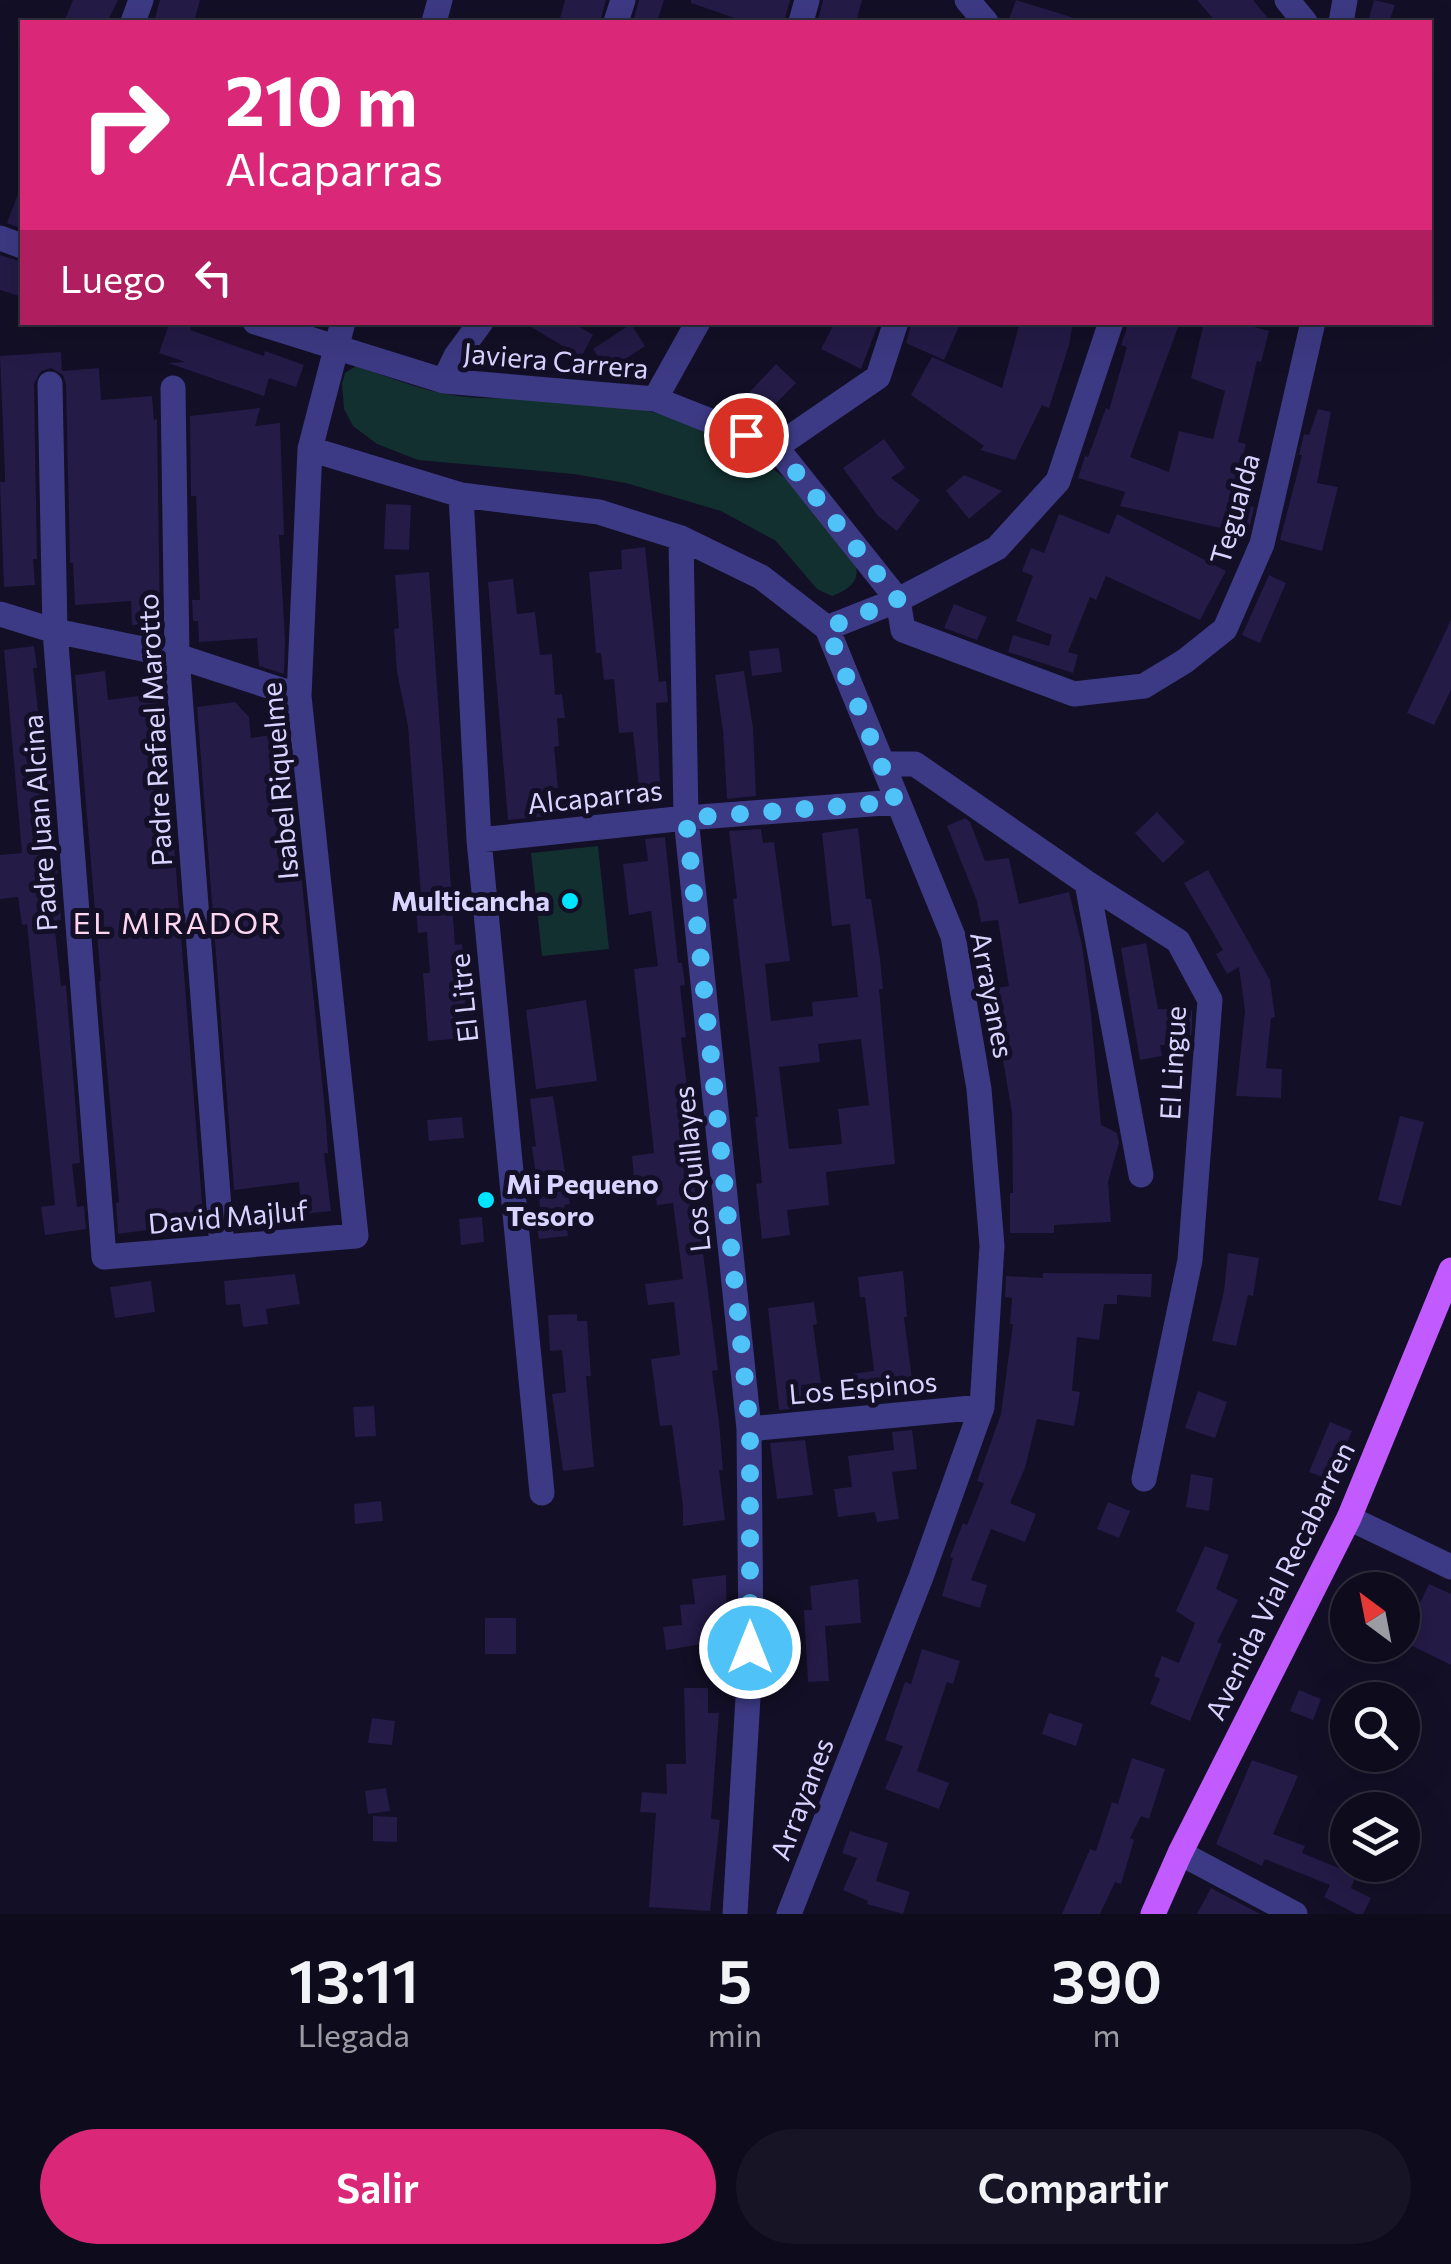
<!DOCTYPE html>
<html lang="es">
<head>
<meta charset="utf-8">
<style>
	body { margin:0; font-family:Commissioner,sans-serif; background:#171425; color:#f1f3f6; height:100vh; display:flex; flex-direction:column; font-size:38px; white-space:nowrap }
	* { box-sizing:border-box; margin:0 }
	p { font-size:32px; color:#9b9ba3 }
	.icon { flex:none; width:55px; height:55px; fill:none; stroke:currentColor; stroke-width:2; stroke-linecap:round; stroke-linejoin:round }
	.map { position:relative; height:1914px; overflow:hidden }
	.drawer { display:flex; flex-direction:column; background:#0e0b1c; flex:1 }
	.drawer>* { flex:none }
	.hud { position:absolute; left:20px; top:20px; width:1412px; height:305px; border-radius:0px; box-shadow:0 10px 40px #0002,0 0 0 2px #2e2b3b; background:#db2777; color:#fff; overflow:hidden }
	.needle { width:65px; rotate:328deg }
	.fabs { position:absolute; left:1330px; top:1572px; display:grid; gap:20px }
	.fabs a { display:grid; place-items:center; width:90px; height:90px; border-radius:50%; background:#0e0b1c; box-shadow:0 10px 40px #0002,0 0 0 2px #2e2b3b; font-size:50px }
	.pin { position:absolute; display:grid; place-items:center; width:85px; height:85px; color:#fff; margin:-42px; border:5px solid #fff; border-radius:50%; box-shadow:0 2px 10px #0007 }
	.me { position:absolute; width:110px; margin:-55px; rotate:0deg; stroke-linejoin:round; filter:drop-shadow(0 0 8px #0008) }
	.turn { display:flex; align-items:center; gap:35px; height:210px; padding:0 40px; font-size:45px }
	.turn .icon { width:130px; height:130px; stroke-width:2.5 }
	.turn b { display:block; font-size:70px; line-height:85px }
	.then { display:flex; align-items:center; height:95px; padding:0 40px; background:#0003; gap:20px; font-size:38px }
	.eta { display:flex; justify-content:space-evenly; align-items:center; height:170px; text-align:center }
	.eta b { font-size:60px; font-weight:600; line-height:70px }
	.action { display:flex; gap:20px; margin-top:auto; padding:20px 40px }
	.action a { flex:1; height:115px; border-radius:60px; background:#db2777; color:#fff; font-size:40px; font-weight:600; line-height:115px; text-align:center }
	.action a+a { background:#171425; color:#f1f3f6 }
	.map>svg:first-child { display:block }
	.green { fill:#12302f }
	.building { fill:#241b47; fill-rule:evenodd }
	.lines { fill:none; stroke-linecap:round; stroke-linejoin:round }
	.minor { stroke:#3d3a85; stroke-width:25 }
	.major { stroke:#c25bff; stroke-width:25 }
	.route { stroke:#4fc3f7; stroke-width:18; stroke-dasharray:0 32.4 }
	.poi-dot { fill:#00e5ff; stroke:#130f26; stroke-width:4 }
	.labels { text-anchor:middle; stroke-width:10; stroke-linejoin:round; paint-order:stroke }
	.street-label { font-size:28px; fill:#d9d4ff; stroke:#130f26 }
	.poi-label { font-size:28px; font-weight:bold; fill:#d9d4ff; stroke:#130f26; text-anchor:end }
	.neighbourhood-label { font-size:30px; letter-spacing:2.5px; fill:#ffd6f0; stroke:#130f26 }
</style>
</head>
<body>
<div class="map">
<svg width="1451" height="1914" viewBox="0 0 1451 1914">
	<rect width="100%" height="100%" fill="#130f26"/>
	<!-- green -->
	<path class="green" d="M356 366C390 377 421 391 458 396 488 400 519 397 549 399 579 401 611 403 640 409 718 426 795 471 840 538 858 564 869 582 832 596L817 589 776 541 721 511 626 483 574 474 418 460 377 444 353 426 344 409 342 384 345 373Z
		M598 846 609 949 542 956 531 853Z"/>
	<!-- building -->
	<path class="building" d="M73 0H118L107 22H64Z
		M160 0H200L194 22H154Z
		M565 0H606L600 22H559Z
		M639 0H664L657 22H633Z
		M691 0H790L784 22H746L691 3Z
		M823 0H862L856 22 818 21Z
		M1016 0 1074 18V22H1008Z
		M1197 0H1253L1271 22H1216Z
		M1374 0 1395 5 1389 22H1368Z
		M21 186H22V229L7 223Z
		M0 255 22 262V297L0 290Z
		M170 322H193L190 330 264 356 265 351 304 365 296 387 269 378 264 396 168 363 185 362 159 353Z
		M523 322H571L593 335 581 357Z
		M835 322H879L861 369 821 349Z
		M912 322H961L944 360 906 343Z
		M1020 322H1073L1069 345 1049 408 1042 405 1015 460 980 450 984 446 911 395 932 357 1002 388Z
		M1129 322H1180L1130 457 1169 472 1179 431 1213 439 1225 391 1191 378 1204 322H1235L1269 331 1261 362 1257 361 1238 442 1246 444 1232 502 1254 507 1248 534 1120 506 1125 492 1078 478 1085 456 1088 457 1106 408 1109 410 1127 347 1121 345Z
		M631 324 645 346 607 371 593 349Z
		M61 352 62 371 99 368 101 400 152 396 154 420 157 419 160 623 132 625 131 601 75 605 73 563H70L66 384 63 375 51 368 41 371 34 384 37 559H33L35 585 4 587 0 482H5V474L0 356Z
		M776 364 796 383 765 415 745 397Z
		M260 408 255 426 280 423 284 535H279L285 640 284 674 259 666 257 638 199 642 198 621H193L192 600H200L196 496H191L190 416Z
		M1318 409 1331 412 1317 483 1338 487 1322 551 1280 540 1302 455H1299L1304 434 1309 435Z
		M884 439 905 468 891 478 920 500 897 531 878 516 843 468Z
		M964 475 1002 491 969 519 946 491Z
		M386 504 411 505 409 550 384 549Z
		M1059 514 1109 534 1117 514 1226 571 1200 620 1106 576 1096 600 1090 597 1068 652 1078 655 1073 673 1008 652 1013 635 1049 646 1052 635 1016 621 1033 576 1022 571 1031 548 1044 553Z
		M645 547 659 682 666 681 668 702 656 703 661 804 641 806 633 732 619 733 614 679 604 680 601 653H596L589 572 622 569 621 550Z
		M429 572 455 945 462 944 467 1038 428 1041 423 973H430L427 932 418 933 416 908H422L408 726 397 672 394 629 399 628 395 575Z
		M1269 575 1286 583 1260 643 1242 635Z
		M513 579 517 614 535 612 540 655 552 654 555 695 562 694 565 718H557L559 746 554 747 558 788 547 789 550 816 508 820 488 582Z
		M954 604 987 617 977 640 944 628Z
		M1451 620V690L1434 725 1407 713Z
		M34 646 37 668H33L42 745 48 744 61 920 54 921 61 986 66 985 80 1163 72 1164 77 1207 84 1206 86 1229 45 1235 41 1207 55 1205 27 924 22 925 18 897 0 899V855L22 853 4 650Z
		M779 648 782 672 752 676 749 651Z
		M105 671 108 700 162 693 203 1215 153 1222 154 1229 118 1234 116 1203 119 1202 99 981H101L75 675Z
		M744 671 753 728 756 796 727 799 723 731 715 675Z
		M235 702 249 717 251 738 287 733 326 1121 328 1153H324L331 1211 302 1214 299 1182 234 1190 197 707Z
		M1157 812 1185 842 1163 863 1135 833Z
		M965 818 970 822 985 861 1009 858 1019 904 1069 892 1082 945 1091 1014 1101 1125 1117 1133 1119 1143 1108 1182 1111 1222 1054 1225V1233H1010V1193H1013L1012 1113 991 989 1009 986 998 920 981 922 977 901 947 826Z
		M858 828 866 899H871L880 959 883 989H879L895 1164 826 1172 829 1205 787 1210 790 1235 762 1239 756 1184 762 1183 755 1117H758L733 899 737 898 729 831 761 829 763 843 774 842 790 961 765 964 771 1021 813 1016 812 1002 858 997 850 924 832 926 822 833ZM861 1039 869 1105 838 1109 842 1144 789 1149 779 1067 820 1062 818 1044Z
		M665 837 678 963H682L685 985 680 986 686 1037 681 1038 694 1142 689 1143 718 1370 712 1371 719 1422 723 1470H719L725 1520 683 1526V1506L672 1425 660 1426 651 1359 680 1355 674 1302 648 1305 645 1284 683 1279 673 1203 657 1205 653 1177 634 1179 632 1156 654 1153 634 969 658 966 651 911 629 915 623 864 648 861 645 839Z
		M1208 870 1270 980 1275 1017 1271 1018 1266 1068 1282 1069 1281 1098 1236 1096 1245 1011 1239 967 1227 974 1216 954 1223 950 1184 883Z
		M1146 943 1158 1009 1192 1010V1026L1190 1046 1160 1045 1162 1056 1140 1060 1121 948Z
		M586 1000 597 1081 536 1089 526 1010Z
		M553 1096 570 1204 564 1205 568 1236 539 1239 535 1214 541 1213 532 1147 536 1146 530 1099Z
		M1400 1116 1424 1122 1401 1206 1378 1200Z
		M462 1117 464 1138 429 1141 427 1120Z
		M482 1217 484 1242 461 1245 459 1219Z
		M1228 1253 1259 1258 1253 1296 1248 1295 1236 1346 1212 1341 1224 1291Z
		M903 1271 907 1317H904L914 1395 846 1402 843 1375 874 1371 865 1297H860L858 1277Z
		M1043 1273 1152 1274 1151 1297 1117 1295V1304H1104L1099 1340 1077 1337 1072 1391 1080 1392 1074 1426 1037 1419 1025 1468 1010 1503 1036 1514 1025 1542 991 1529 971 1580 987 1585 980 1608 942 1596 953 1558 950 1557 963 1523 967 1525 984 1483 977 1481 1001 1414 1013 1324H1010L1012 1298 1005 1297 1006 1276 1043 1278Z
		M295 1274 300 1304 266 1309 268 1324 243 1327 240 1304 226 1305 224 1281Z
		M151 1281 155 1312 115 1318 110 1287Z
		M814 1302 817 1324 813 1325 821 1383 801 1385V1408L779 1410 768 1308Z
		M577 1314V1321H587L591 1376H586L594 1467 563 1471 552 1394 566 1392 562 1350 550 1351 548 1315Z
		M1198 1391 1227 1402 1215 1438 1185 1428Z
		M374 1406 376 1436 355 1437 353 1407Z
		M1330 1422 1352 1431 1331 1480 1309 1472Z
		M912 1430 917 1469 892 1472 899 1519 877 1522 875 1512 838 1517 834 1489 852 1487 848 1456 894 1450 892 1432Z
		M805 1440 813 1495 777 1499 770 1443Z
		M1191 1474 1213 1478 1209 1511 1186 1507Z
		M381 1501 383 1521 355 1524 354 1504Z
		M1108 1502 1130 1511 1119 1538 1097 1529Z
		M1205 1546 1229 1555 1216 1589 1238 1600 1217 1642 1222 1644 1190 1721 1150 1704 1160 1679 1154 1676 1162 1656 1179 1663 1195 1623 1176 1611Z
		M726 1575 727 1640 666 1650 663 1627 682 1625 680 1605 695 1604 692 1579Z
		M858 1579 861 1623 825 1626 829 1681 808 1682 804 1610H812L810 1586Z
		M1429 1584 1451 1594V1665L1402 1641Z
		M485 1618H516V1654H485Z
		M922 1649 960 1661 953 1684 947 1682 917 1771 949 1783 939 1809 885 1789 903 1746 885 1740 905 1682 911 1684Z
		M684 1688H708V1713H719L711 1819 720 1820 710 1911 649 1907 656 1813 640 1812 642 1792 667 1794 666 1764H686Z
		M1299 1690 1321 1699 1313 1720 1290 1711Z
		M1049 1713 1083 1724 1076 1746 1042 1734Z
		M372 1718 395 1721 392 1745 368 1743Z
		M1132 1758 1165 1769 1149 1819 1141 1816 1130 1838 1134 1840 1121 1884 1115 1882 1100 1914H1062L1090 1849 1096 1851 1112 1802 1118 1804Z
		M1252 1760 1298 1776 1273 1834 1305 1846 1302 1853 1356 1875 1351 1888 1371 1898 1363 1914H1356L1324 1897 1330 1885 1265 1859 1262 1866 1216 1844Z
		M386 1788 390 1811 368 1814 365 1791Z
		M373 1816 397 1817V1842L373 1841Z
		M850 1831 888 1843 876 1881 910 1892 903 1914 867 1904 868 1901 843 1890 857 1858 842 1853Z
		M1211 1888 1260 1914H1197Z"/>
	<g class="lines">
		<!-- minor -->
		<path class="minor" d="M967 0 986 22
			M1287 0 1305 22
			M133 22 141 0
			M434 22 440 0
			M616 22 623 0
			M801 22 807 0
			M1341 22 1345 0
			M0 238 22 246
			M255 322 444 381 655 399 776 447 898 600 903 630 1074 694 1144 686 1185 661 1225 629 1262 544 1313 322
			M444 381 456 356 481 322
			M50 384 55 631 104 1257 356 1236 299 696 310 449 343 322
			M173 388 177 656 222 1247
			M655 399 698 322
			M776 447 878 377 896 322
			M310 449 461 495 599 512 681 538 761 577 827 628 953 936 979 1089 992 1246 982 1407 921 1577 789 1914
			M461 495 479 840 542 1493
			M681 538 686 818 749 1429 751 1648 735 1914
			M0 614 55 631 177 656 299 696
			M827 628 898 600 997 548 1058 481 1111 322
			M884 764H915L1087 883 1178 941 1210 1000 1190 1260 1144 1479
			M479 840 686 818 897 802
			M1087 883 1141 1175
			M749 1429 982 1407
			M1349 1518 1451 1567
			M1180 1853 1295 1914"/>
		<!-- major -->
		<path class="major" d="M1153 1914 1180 1853 1349 1518 1451 1270"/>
	</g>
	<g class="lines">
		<!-- route -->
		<path class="route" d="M746 435 776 447 898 600 827 628 896 802 686 818 750 1428V1648"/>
	</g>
	<!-- markers -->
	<g class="poi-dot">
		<circle cx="570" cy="901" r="10"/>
		<circle cx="486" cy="1200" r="10"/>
	</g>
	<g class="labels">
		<!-- street labels -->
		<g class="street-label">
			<text transform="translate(556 361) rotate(5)" y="10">Javiera Carrera</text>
			<text transform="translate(1235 509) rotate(-74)" y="10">Tegualda</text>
			<text transform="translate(155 730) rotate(-93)" y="10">Padre Rafael Marotto</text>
			<text transform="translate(280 781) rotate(-95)" y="10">Isabel Riquelme</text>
			<text transform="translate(595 797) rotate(-6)" y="10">Alcaparras</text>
			<text transform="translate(40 823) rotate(-94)" y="10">Padre Juan Alcina</text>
			<text transform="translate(992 995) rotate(79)" y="10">Arrayanes</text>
			<text transform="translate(464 998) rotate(-96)" y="10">El Litre</text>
			<text transform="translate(1173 1063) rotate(-87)" y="10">El Lingue</text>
			<text transform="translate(692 1169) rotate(-96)" y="10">Los Quillayes</text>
			<text transform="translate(228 1217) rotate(-5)" y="10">David Majluf</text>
			<text transform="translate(863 1388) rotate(-5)" y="10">Los Espinos</text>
			<text transform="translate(1280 1581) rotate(-64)" y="10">Avenida Vial Recabarren</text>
			<text transform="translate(802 1799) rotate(-69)" y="10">Arrayanes</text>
		</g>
		<!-- poi labels -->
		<g class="poi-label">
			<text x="550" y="911">Multicancha</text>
			<text x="506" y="1194" text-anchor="start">Mi Pequeno<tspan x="506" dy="32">Tesoro</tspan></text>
		</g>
		<!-- neighbourhood labels -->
		<g class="neighbourhood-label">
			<text x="178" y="934">EL MIRADOR</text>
		</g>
	</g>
</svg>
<div class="fabs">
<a><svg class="needle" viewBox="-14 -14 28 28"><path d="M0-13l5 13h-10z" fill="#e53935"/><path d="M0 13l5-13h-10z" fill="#9b9ba3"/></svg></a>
<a><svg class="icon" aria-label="search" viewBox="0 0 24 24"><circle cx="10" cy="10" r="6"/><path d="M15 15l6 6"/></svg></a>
<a><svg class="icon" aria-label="layers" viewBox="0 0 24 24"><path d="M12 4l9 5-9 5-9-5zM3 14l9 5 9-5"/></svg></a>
</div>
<div class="pin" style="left:746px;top:435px;background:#d93025"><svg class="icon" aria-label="arrive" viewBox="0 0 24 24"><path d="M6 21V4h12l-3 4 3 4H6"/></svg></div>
<svg class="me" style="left:750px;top:1648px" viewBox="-20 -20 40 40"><circle r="17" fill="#4fc3f7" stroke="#fff" stroke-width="3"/><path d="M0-11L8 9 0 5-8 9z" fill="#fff"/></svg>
<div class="hud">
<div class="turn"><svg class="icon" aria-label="right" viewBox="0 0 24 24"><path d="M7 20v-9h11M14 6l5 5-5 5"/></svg><div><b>210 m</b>Alcaparras</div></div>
<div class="then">Luego<svg class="icon" aria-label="left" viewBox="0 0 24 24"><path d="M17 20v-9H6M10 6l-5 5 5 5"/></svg></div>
</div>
</div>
<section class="drawer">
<div class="eta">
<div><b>13:11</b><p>Llegada</p></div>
<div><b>5</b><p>min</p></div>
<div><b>390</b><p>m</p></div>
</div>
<div class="action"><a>Salir</a><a>Compartir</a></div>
</section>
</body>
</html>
